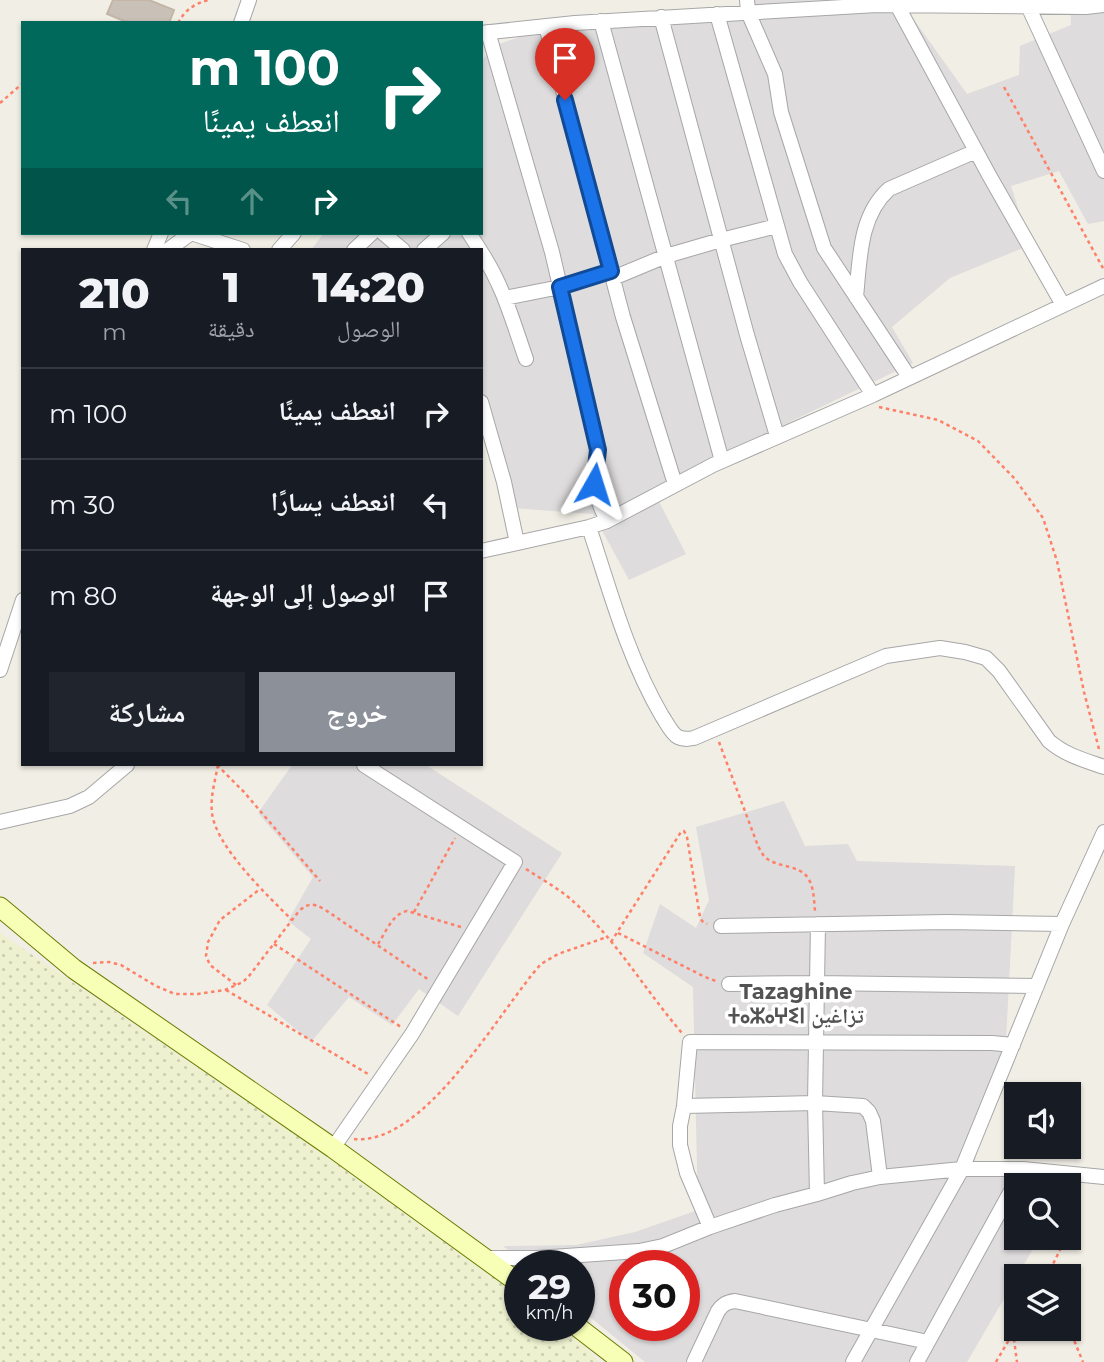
<!DOCTYPE html>
<html lang="ar">
<head>
<meta charset="utf-8">
<style>
	body { margin:0; font-family:Montserrat,"Noto Naskh Arabic","Noto Sans Tifinagh",sans-serif; background:#20242c; color:#f1f3f6; direction:rtl; height:100vh; display:flex; flex-direction:column; font-size:26px; white-space:nowrap }
	* { box-sizing:border-box; margin:0 }
	p { font-size:23px; color:#9ea1a6 }
	.icon { flex:none; width:38px; height:38px; fill:none; stroke:currentColor; stroke-width:2; stroke-linecap:round; stroke-linejoin:round }
	.map { position:relative; flex:1; overflow:hidden; direction:ltr }
	.panel { position:absolute; left:21px; top:248px; width:462px; height:518px; display:flex; flex-direction:column; background:#171b24; border-radius:0px; box-shadow:0 2px 5px #0004; direction:rtl }
	.panel>* { flex:none }
	.hud { position:absolute; left:21px; top:21px; width:462px; height:214px; border-radius:0px; box-shadow:0 2px 5px #0004; direction:rtl; background:#00695c; color:#fff; overflow:hidden }
	.controls { position:absolute; left:1004px; top:1082px; display:grid; gap:14px }
	.controls a { display:grid; place-items:center; width:77px; height:77px; border-radius:0px; background:#171b24; box-shadow:0 2px 5px #0004; font-size:35px }
	.speed { position:absolute; left:504px; top:1250px; display:flex; gap:14px; font-size:35px; font-weight:700; text-align:center }
	.speed>* { display:grid; place-content:center; width:91px; height:91px; border-radius:50%; background:#171b24; box-shadow:0 2px 5px #0004; line-height:1 }
	.speed small { font-size:18px; font-weight:400 }
	.speed .limit { border:10px solid #d22; background:#fff; color:#111 }
	.pin { position:absolute; display:grid; place-items:center; width:60px; height:60px; color:#fff; margin:-72px -30px; border-radius:50% 50% 50% 0; rotate:-45deg; box-shadow:0 0 7px #0007 }
	.pin .icon { rotate:45deg }
	.me { position:absolute; width:77px; margin:-38px; rotate:6deg; stroke-linejoin:round; filter:drop-shadow(0 0 5px #0008) }
	.turn { display:flex; align-items:center; gap:24px; height:147px; padding:0 28px; font-size:32px }
	.turn .icon { width:91px; height:91px; stroke-width:2.5 }
	.turn b { display:block; font-size:49px; line-height:60px }
	.lanes { display:flex; align-items:center; height:66px; padding:0 28px; background:#0003; justify-content:center; gap:35px; direction:ltr }
	.lanes .off { opacity:.35 }
	.eta { display:flex; justify-content:space-evenly; align-items:center; height:119px; text-align:center }
	.eta b { font-size:42px; font-weight:800; line-height:49px }
	.action { display:flex; gap:14px; margin-top:auto; padding:14px 28px }
	.action a { flex:1; height:80px; border-radius:0px; background:#8c9099; color:#fff; font-size:28px; font-weight:800; line-height:80px; text-align:center }
	.action a+a { background:#20242c; color:#f1f3f6 }
	ul { padding:0; list-style:none }
	li { display:flex; align-items:center; gap:21px; height:91px; padding:0 28px; border-top:2px solid #363941 }
	li div { flex:1 }
	li b { display:block; font-size:26px }
	li em { font-style:normal }
	.map>svg:first-child { display:block }
	.residential { fill:#dedcdc; fill-rule:evenodd }
	.farmland { fill:url(#farmland-dots) }
	.building { fill:#c9c0b8; stroke:#c4b5a6; stroke-width:2 }
	.lines { fill:none; stroke-linecap:round; stroke-linejoin:round }
	.street-casing { stroke:#a7a7a7; stroke-width:16 }
	.secondary-casing { stroke:#697d00; stroke-width:21 }
	.path { stroke:#ff8068; stroke-width:2.5; stroke-dasharray:3.5 3.5; stroke-linecap:butt }
	.street { stroke:#fff; stroke-width:14 }
	.secondary { stroke:#f7feb6; stroke-width:19 }
	.route-casing { stroke:#114b97; stroke-width:18 }
	.route { stroke:#1a73e8; stroke-width:12 }
	.labels { text-anchor:middle; stroke-width:7; stroke-linejoin:round; paint-order:stroke }
	.quarter-label { font-size:21px; font-weight:bold; fill:#535353; stroke:#fff }
</style>
</head>
<body>
<div class="map">
<svg width="1104" height="1362" viewBox="0 0 1104 1362">
	<defs>
		<pattern id="farmland-dots" width="8" height="8" patternUnits="userSpaceOnUse" patternTransform="scale(1.75)"><rect width="8" height="8" fill="#edf1cf"/><path d="M2 2h.1M6 6h.1" fill="none" stroke="#cbceb1" stroke-width="1.8" stroke-linecap="round"/></pattern>
	</defs>
	<rect width="100%" height="100%" fill="#f1eee5"/>
	<!-- residential -->
	<path class="residential" d="M751 0H869L905 7 967 94 1019 75 1020 46 1071 25 1070 0H1104V221L1088 224 1059 171 1011 186 1030 245 950 278 892 327 913 363 652 488 686 554 629 580 593 514 512 508 488 441 481 434V250H311L324 233H481V62L493 46 537 31 751 12Z
		M292 765H426L562 853 458 1016 419 989 392 1025 349 997 311 1042 267 1005 311 939 288 921 313 877 258 813Z
		M784 801 805 846 848 844 857 861 1015 866 1006 1041 972 1172 1039 1179 1065 1185H1017V1237H1040L967 1362H645L579 1308V1265H527L503 1246 576 1245 635 1232 698 1210 693 987 643 953 660 904 696 928 709 900 696 827ZM625 1265H684V1325H625Z"/>
	<!-- farmland -->
	<path class="farmland" d="M0 933 520 1286V1325H566L599 1362H0Z"/>
	<!-- building -->
	<path class="building" d="M113 0H149L174 10 169 23H129L107 14Z"/>
	<g class="lines">
		<defs>
			<path id="street" d="M747 0 748 12 775 74 781 112 824 248 909 377
				M897 5 989 175 1063 305
				M1028 6 1104 171
				M717 14 785 254 800 282 873 395
				M661 17 747 335 777 436
				M601 21 722 461
				M241 23 249 0
				M546 26 623 317 675 484
				M488 32 552 252 598 450C598 462 594 472 594 484 595 497 602 509 607 521
				M481 33 575 23 877 5 1086 7 1104 5
				M191 233 243 250
				M383 233 403 250
				M469 233 480 250
				M154 250 161 233
				M168 250 191 233
				M279 250 294 233
				M354 250 372 233
				M424 250 443 233
				M481 252C503 285 513 322 526 359
				M613 278 666 256 721 240 777 226
				M856 297C860 259 859 216 889 189L976 151
				M505 298 560 287 611 271
				M481 402 504 482 517 543
				M589 527C610 591 628 658 662 716 667 723 671 733 678 737 684 740 689 739 694 738L886 656 940 648 965 652 986 658 999 671 1049 741C1065 755 1084 760 1104 767
				M481 551 589 527 607 521 713 465 873 395 1104 286
				M0 670 23 600
				M0 822 70 806 89 797 127 765
				M721 926 947 922 1062 924
				M729 984 816 983 1037 986
				M684 1106 815 1103 863 1106 869 1112 873 1121 880 1177
				M333 1148 412 1034 515 862 364 765
				M817 1194 815 1103 818 924
				M710 1227 687 1173 680 1145V1126L684 1106 690 1042 992 1043 1013 1045
				M485 1258H537L639 1251 663 1246 710 1227 775 1205 817 1194 852 1183 880 1177 962 1169H1023L1104 1177
				M694 1362 718 1311C723 1304 727 1302 735 1301L928 1342
				M853 1362 962 1169 1062 924 1104 832
				M917 1362 1023 1169"/>
			<path id="secondary" d="M0 907 74 969 333 1148 520 1284
				M575 1325 623 1362"/>
		</defs>
		<!-- street casing -->
		<use href="#street" class="street-casing"/>
		<!-- secondary casing -->
		<use href="#secondary" class="secondary-casing"/>
		<!-- path -->
		<path class="path" d="M178 23C185 10 195 3 209 0
			M1004 87 1104 270
			M0 103 23 83
			M879 407 938 420 978 441 1015 479 1043 518 1057 561 1084 692 1099 749
			M719 742 758 846C759 848 763 855 764 856 775 868 799 864 808 878 814 887 814 901 815 911
			M217 765 244 792 320 881
			M218 765C215 781 210 798 212 813 216 847 268 896 292 920
			M526 869C543 880 561 890 575 903 617 941 645 990 682 1033
			M414 912 455 838
			M618 933 705 977 716 981
			M611 942 681 832 684 831 687 837 700 917 702 921 707 924
			M274 944 401 1027
			M378 944C386 932 392 914 407 911L461 927
			M93 963 109 962 121 965 156 986 175 994H198L225 990 243 982 249 976 299 911C308 903 313 903 324 909L429 980
			M236 985 210 965 206 956 208 942 220 920 260 889
			M226 990 368 1074
			M354 1139C425 1146 499 1011 541 964L558 954 607 937
			M1069 1205 1072 1187
			M1047 1276 1060 1250 1063 1237
			M1069 1328 1083 1362
			M1013 1332 1017 1362
			M996 1362 1017 1326"/>
		<!-- street -->
		<use href="#street" class="street"/>
		<!-- secondary -->
		<use href="#secondary" class="secondary"/>
	</g>
	<g class="lines">
		<defs>
			<path id="route" d="M565 100 611 271 560 287 598 450 594 484"/>
		</defs>
		<!-- route casing -->
		<use href="#route" class="route-casing"/>
		<!-- route -->
		<use href="#route" class="route"/>
	</g>
	<g class="labels">
		<!-- quarter labels -->
		<g class="quarter-label">
			<text x="796" y="999">Tazaghine<tspan x="796" dy="24">ⵜⴰⵣⴰⵖⵉⵏ تزاغين</tspan></text>
		</g>
	</g>
</svg>
<div class="controls">
<a><svg class="icon" aria-label="sound" viewBox="0 0 24 24"><path d="M4 9h4l5-4v14l-5-4H4zM17 9q2 3 0 6"/></svg></a>
<a><svg class="icon" aria-label="search" viewBox="0 0 24 24"><circle cx="10" cy="10" r="6"/><path d="M15 15l6 6"/></svg></a>
<a><svg class="icon" aria-label="layers" viewBox="0 0 24 24"><path d="M12 4l9 5-9 5-9-5zM3 14l9 5 9-5"/></svg></a>
</div>
<div class="speed"><div>29<small>km/h</small></div><div class="limit">30</div></div>
<div class="pin" style="left:565px;top:100px;background:#d93025"><svg class="icon" aria-label="arrive" viewBox="0 0 24 24"><path d="M6 21V4h12l-3 4 3 4H6"/></svg></div>
<svg class="me" style="left:594px;top:484px" viewBox="-20 -20 40 40"><path d="M0-17L14 15 0 8-14 15z" fill="#1a73e8" stroke="#fff" stroke-width="4"/></svg>
<div class="hud">
<div class="turn"><svg class="icon" aria-label="right" viewBox="0 0 24 24"><path d="M7 20v-9h11M14 6l5 5-5 5"/></svg><div><b>100 m</b>انعطف يمينًا</div></div>
<div class="lanes"><svg class="icon off" aria-label="left" viewBox="0 0 24 24"><path d="M17 20v-9H6M10 6l-5 5 5 5"/></svg><svg class="icon off" aria-label="ahead" viewBox="0 0 24 24"><path d="M12 20V5M6 11l6-6 6 6"/></svg><svg class="icon" aria-label="right" viewBox="0 0 24 24"><path d="M7 20v-9h11M14 6l5 5-5 5"/></svg></div>
</div>
<section class="panel">
<div class="eta">
<div><b>14:20</b><p>الوصول</p></div>
<div><b>1</b><p>دقيقة</p></div>
<div><b>210</b><p>m</p></div>
</div>
<ul>
<li><svg class="icon" aria-label="right" viewBox="0 0 24 24"><path d="M7 20v-9h11M14 6l5 5-5 5"/></svg><div><b>انعطف يمينًا</b></div><em>100 m</em></li>
<li><svg class="icon" aria-label="left" viewBox="0 0 24 24"><path d="M17 20v-9H6M10 6l-5 5 5 5"/></svg><div><b>انعطف يسارًا</b></div><em>30 m</em></li>
<li><svg class="icon" aria-label="arrive" viewBox="0 0 24 24"><path d="M6 21V4h12l-3 4 3 4H6"/></svg><div><b>الوصول إلى الوجهة</b></div><em>80 m</em></li>
</ul>
<div class="action"><a>خروج</a><a>مشاركة</a></div>
</section>
</div>
</body>
</html>
